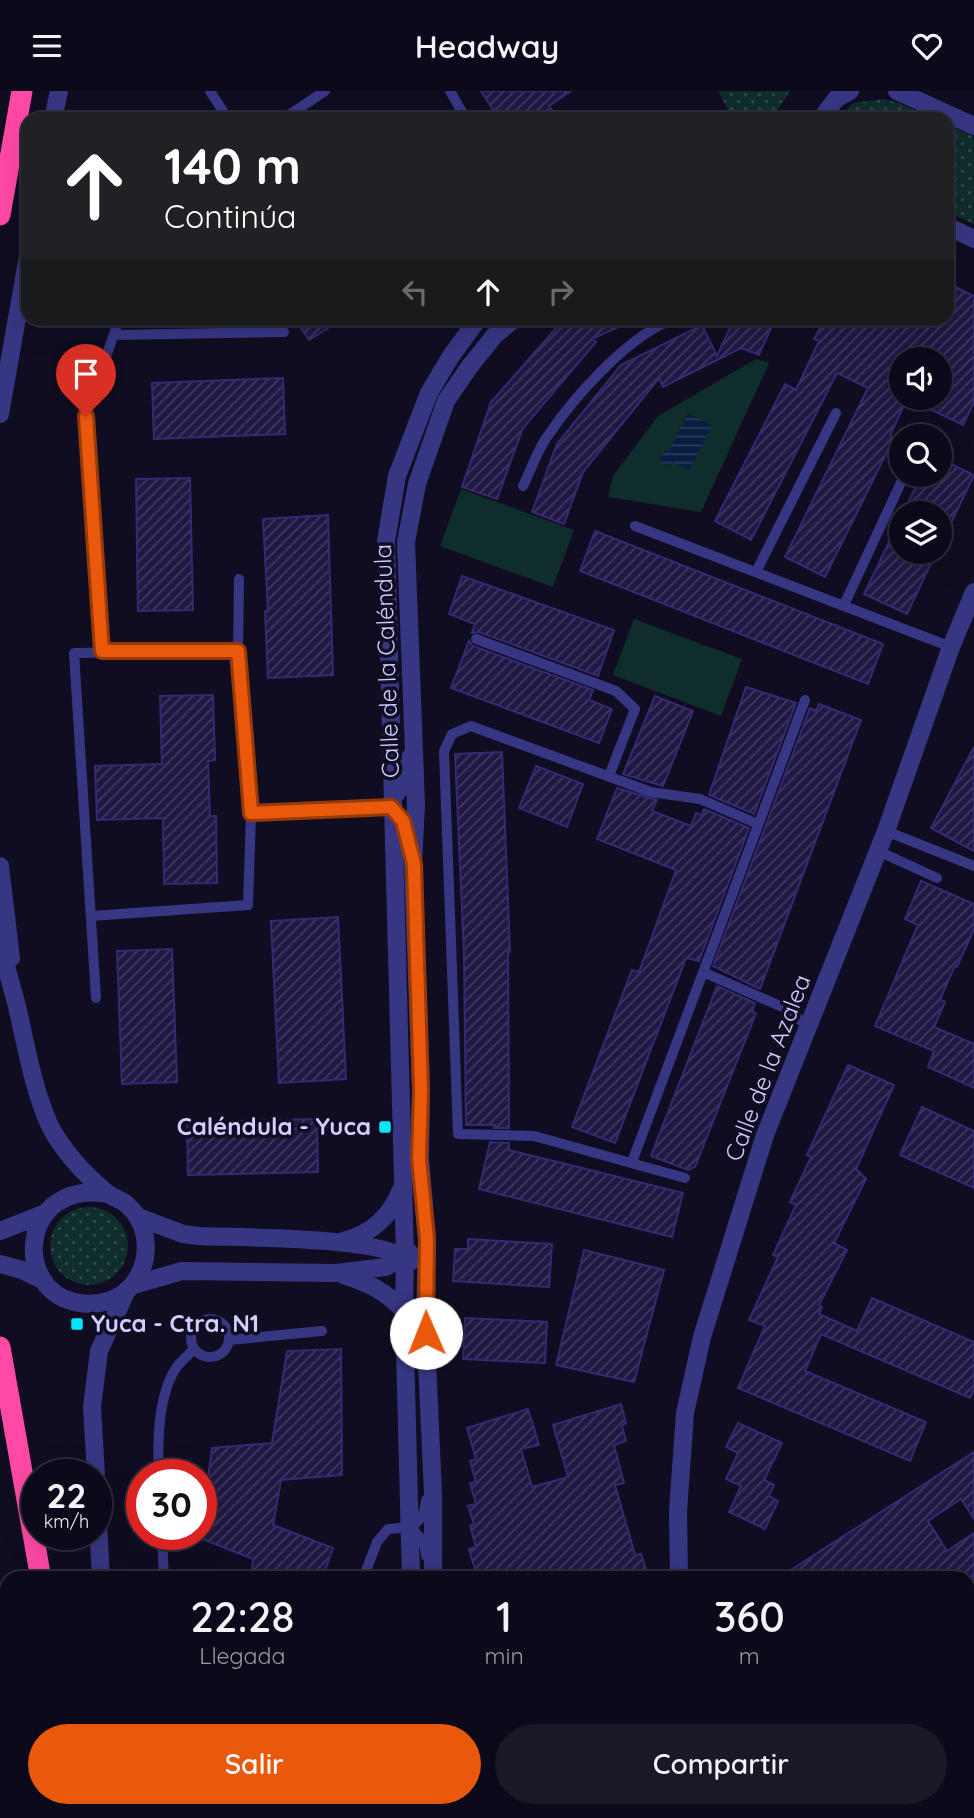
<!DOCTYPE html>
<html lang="es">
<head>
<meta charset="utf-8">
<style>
	body { margin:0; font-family:Quicksand,sans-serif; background:#1a1827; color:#f1f3f6; height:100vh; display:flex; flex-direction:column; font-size:26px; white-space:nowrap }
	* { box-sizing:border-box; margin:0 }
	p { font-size:23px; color:#9a9aa2 }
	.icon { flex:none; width:38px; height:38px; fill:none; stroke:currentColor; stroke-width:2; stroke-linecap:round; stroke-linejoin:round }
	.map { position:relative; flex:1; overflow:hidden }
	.panel { position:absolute; left:0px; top:1480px; width:975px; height:247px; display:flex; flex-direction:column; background:#0c0a1a; border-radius:21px 21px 0 0; box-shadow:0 7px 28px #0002,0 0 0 2px #2c2b39 }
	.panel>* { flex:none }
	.hud { position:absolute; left:21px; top:21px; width:933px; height:214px; border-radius:21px; box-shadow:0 7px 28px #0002,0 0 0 2px #2c2b39; background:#202124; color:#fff; overflow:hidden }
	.controls { position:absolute; left:889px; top:256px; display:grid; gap:14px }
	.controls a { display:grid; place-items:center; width:63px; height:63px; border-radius:50%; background:#0c0a1a; box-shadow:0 7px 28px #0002,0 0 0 2px #2c2b39; font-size:35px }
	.speed { position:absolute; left:21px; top:1368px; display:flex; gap:14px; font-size:35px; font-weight:700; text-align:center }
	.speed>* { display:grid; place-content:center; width:91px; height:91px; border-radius:50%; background:#0c0a1a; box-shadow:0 7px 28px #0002,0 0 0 2px #2c2b39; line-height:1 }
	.speed small { font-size:18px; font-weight:400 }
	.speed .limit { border:10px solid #d22; background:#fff; color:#111 }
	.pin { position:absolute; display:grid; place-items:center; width:60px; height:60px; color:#fff; margin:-72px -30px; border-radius:50% 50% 50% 0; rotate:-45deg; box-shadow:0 0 7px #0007 }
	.pin .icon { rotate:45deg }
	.me { position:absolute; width:77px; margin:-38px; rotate:359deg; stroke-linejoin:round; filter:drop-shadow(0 0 5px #0008) }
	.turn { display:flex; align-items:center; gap:24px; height:147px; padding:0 28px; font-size:32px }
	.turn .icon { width:91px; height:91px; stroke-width:2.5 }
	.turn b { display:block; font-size:49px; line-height:60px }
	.lanes { display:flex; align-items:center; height:66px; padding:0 28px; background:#0003; justify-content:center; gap:35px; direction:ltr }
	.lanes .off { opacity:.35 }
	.eta { display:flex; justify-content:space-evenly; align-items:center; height:119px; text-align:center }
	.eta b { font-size:42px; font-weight:600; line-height:49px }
	.button { display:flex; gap:14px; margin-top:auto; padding:14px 28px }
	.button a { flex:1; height:80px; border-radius:42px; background:#ea580c; color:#fff; font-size:28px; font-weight:600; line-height:80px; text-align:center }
	.button a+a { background:#1a1827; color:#f1f3f6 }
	header { display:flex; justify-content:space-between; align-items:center; height:91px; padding:0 28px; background:#0c0a1a; font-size:32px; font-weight:600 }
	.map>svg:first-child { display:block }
	.grass { fill:#0f2d2b }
	.park { fill:url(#park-dots) }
	.water { fill:url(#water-rules) }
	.building { fill:url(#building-hatch); stroke:#352971; stroke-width:2; fill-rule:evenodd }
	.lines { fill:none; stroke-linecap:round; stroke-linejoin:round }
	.lane { stroke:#373683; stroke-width:10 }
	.street { stroke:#373683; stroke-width:18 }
	.highway { stroke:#ff49a5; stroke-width:21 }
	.route-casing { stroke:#983908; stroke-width:18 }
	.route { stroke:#ea580c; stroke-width:12 }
	.poi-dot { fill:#00e7f9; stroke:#100d22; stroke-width:2.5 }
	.labels { text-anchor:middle; stroke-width:7; stroke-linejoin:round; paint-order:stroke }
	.street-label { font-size:24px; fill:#d2ceff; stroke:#100d22 }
	.poi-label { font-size:24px; font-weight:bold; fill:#d2ceff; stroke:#100d22; text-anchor:end }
</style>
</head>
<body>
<header><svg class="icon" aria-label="menu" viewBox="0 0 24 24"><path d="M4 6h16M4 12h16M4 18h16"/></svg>Headway<svg class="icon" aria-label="heart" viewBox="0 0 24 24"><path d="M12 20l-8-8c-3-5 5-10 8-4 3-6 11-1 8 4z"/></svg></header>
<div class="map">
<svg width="974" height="1727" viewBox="0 0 974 1727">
	<defs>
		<pattern id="park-dots" width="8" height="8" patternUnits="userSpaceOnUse" patternTransform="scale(1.75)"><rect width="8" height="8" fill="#0f2d2b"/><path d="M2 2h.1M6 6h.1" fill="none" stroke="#314a4b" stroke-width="1.8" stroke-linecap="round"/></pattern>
		<pattern id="water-rules" width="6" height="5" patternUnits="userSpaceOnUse" patternTransform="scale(1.75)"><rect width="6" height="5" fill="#071e41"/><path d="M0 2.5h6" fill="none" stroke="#2a3e5e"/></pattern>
		<pattern id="building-hatch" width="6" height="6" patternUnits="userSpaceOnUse" patternTransform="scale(1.75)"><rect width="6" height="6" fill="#201844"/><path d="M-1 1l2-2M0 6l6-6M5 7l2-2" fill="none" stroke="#403860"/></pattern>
	</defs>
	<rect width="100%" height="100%" fill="#100d22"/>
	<!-- grass -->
	<path class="grass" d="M756 268 769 272 701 421 608 406 613 385 658 325Z
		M461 398 574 439 553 496 440 455Z
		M634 528 742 568 721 625 613 584Z"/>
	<!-- park -->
	<path class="park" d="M718 0H790L773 26 733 28Z
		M884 8 899 12 934 28H839L853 12Z
		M947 34 974 46V133L947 121Z
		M50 1155a39 39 0 1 1 78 0a39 39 0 1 1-78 0Z"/>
	<!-- water -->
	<path class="water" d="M688 322 712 334 689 380 672 371 669 376 659 371 665 359 669 360Z"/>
	<!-- building -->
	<path class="building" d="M481 0H571L549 15 558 28H499Z
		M947 192 974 205V311L963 334 907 307 890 345 894 347 825 486 785 466 868 297 837 282 751 449 715 430 785 293 796 299 819 250 814 248 825 228H947ZM901 268H940V306H901Z
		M295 228H343L309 249Z
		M564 228H636L592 248 596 251 523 337 497 408 462 396 491 311Z
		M734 228H775L759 264 741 257 663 296 659 287 583 381 564 433 532 421 557 353 621 274 702 234 717 265Z
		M283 287 285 343 154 348 152 292Z
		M940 368 974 384 940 455V422H903L922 383H940Z
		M190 387 193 519 138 520 136 388Z
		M328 424 333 584 268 587 265 520H268L263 428Z
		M901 426V460H937L907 523 864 503Z
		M595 440 883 553 868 593 580 480Z
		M462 485 614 539 598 585 479 541 472 542 475 533 449 523Z
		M469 550 473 555 593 599 589 609 612 618 599 652 451 597Z
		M746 596 796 612 754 723 709 704Z
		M213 604 215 669 208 670 210 725H216L217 792 164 793 163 727 97 729 95 675 162 673 160 605Z
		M655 605 693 620 663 695 623 683Z
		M819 613 861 629 760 898 713 875 810 617 816 620Z
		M974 656V760L931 737Z
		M502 661 510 861H508L509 1037H494L495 1034H466L464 863 455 663Z
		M536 675 583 693 567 736 519 717Z
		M617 697 657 709 652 720 691 735 696 722 702 724 704 718 749 737 699 870 686 867 615 1052 572 1036 632 879 639 881 676 779 597 748Z
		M921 790 974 813V838L957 876 955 875 940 908 945 911 934 936 974 953V997L928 976 934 960 875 935 918 834 905 828Z
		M338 826 346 988 279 992 271 830Z
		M172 858 177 991 122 993 117 860Z
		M717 895 755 912 752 921 756 922 695 1076 688 1079 651 1065Z
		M848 974 894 994 856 1078 866 1088 834 1152 847 1159 819 1214 822 1216 819 1223 857 1240 872 1207 974 1251V1298L970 1307 821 1243 805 1280 926 1331 910 1370 738 1297 765 1235 749 1229 778 1166 773 1164 796 1114 790 1111 811 1066 807 1064Z
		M922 1016 974 1040V1097L900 1064Z
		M317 1028 318 1081 188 1084 187 1031Z
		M490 1051 509 1052V1059L683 1102 672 1146 479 1098Z
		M468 1148 552 1153 549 1196 453 1190 455 1158H468Z
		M584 1159 664 1179 634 1291 556 1274Z
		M465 1227 547 1231 545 1272 463 1268Z
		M341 1258 342 1384 281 1389 273 1434 333 1457 322 1488H251L253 1468 200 1447 212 1357 272 1352 287 1260Z
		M621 1313 626 1332 622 1335 626 1350 614 1354 624 1392 615 1394 635 1464 641 1463 649 1488H478L469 1458 476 1456 470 1435 474 1433 468 1415 476 1413 470 1392 476 1391 470 1370 476 1368 467 1337 528 1318 539 1354 521 1358 532 1396 568 1386 553 1334Z
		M738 1332 782 1352 764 1389 774 1394 769 1405 778 1410 765 1438 729 1421 741 1395 726 1388 738 1362 726 1356Z
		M974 1361V1428L961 1408 928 1430 947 1460 974 1442V1488H777Z"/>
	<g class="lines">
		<!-- lane -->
		<path class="lane" d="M210 0 228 28
			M450 0 466 28
			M283 28 325 0
			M114 244 284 241
			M523 395C531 379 537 360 547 346 573 307 630 242 675 228
			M635 435 951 556
			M756 481 836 322
			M844 514 905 383
			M476 548 616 600 635 618 609 685
			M102 560 86 325 119 228
			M394 712 403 700 407 664
			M394 719 403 730 408 752
			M251 722 391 716
			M886 740 974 775
			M878 760 937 787
			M91 825 248 814 251 722 238 560 239 488
			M703 881 789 919 809 937
			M96 907 74 562 238 560
			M632 1071 805 609
			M685 1087 534 1045 458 1043 444 660 452 643 471 635 651 701 700 708 758 733
			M191 1247a19 19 0 1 1 38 0a19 19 0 1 1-38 0Z
			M229 1249 322 1240
			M159 1384C157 1352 158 1301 178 1274 183 1269 189 1263 194 1258
			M410 1438C421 1445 425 1451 426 1465
			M162 1444 164 1488
			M363 1488 377 1451 388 1438C410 1437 424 1435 426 1409
			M401 1727 405 1720
			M763 1727 768 1720"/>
		<!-- street -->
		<path class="street" d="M897 0 974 35
			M53 28 59 0
			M821 28 836 8 850 0
			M947 135 974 148
			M0 323 28 165
			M0 775 11 867
			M0 854C6 876 13 898 18 920 27 959 33 996 49 1033 61 1058 85 1084 107 1102 112 1106 119 1108 125 1112 150 1132 152 1169 133 1193 121 1209 99 1215 80 1212 10 1202 20 1087 108 1103
			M138 1126 183 1143 199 1145C238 1147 389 1145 410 1171
			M0 1140 46 1122
			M344 1150C372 1142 390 1126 401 1099
			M0 1173 22 1179 44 1190
			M343 1184C368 1192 386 1200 404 1220
			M133 1194 182 1180 336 1182 386 1176 409 1161
			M96 1384 92 1316 99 1260 127 1199
			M96 1393 101 1488
			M411 1488 404 1220 405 1164 386 450 397 385 429 302 451 265 478 228
			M433 1488V1403L425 1225 427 1148 420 1068 421 999 413 773 416 713 406 451 417 393 446 310 470 275 494 245 514 228
			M679 1488 678 1420 685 1322 702 1246 765 1044 886 740 951 556 974 501
			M968 1548 974 1545
			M461 1720 472 1727
			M520 1720 550 1723 579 1720
			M662 1720 677 1727
			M98 1727V1720
			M602 1727 637 1720
			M701 1727 719 1720"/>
		<!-- highway -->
		<path class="highway" d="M0 124 22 0
			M0 1256 41 1488
			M67 1720V1727"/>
	</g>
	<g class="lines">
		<defs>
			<path id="route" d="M86 325 102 560H238L251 722 391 716 403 730 414 773 421 999 419 1068 427 1148 426 1242"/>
		</defs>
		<!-- route casing -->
		<use href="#route" class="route-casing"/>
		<!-- route -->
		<use href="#route" class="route"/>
	</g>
	<!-- markers -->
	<g class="poi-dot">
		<rect x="378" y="1029" width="14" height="14" rx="3.5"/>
		<rect x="70" y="1226" width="14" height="14" rx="3.5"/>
	</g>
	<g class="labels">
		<!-- street labels -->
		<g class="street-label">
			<text transform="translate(387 570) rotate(-92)" y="8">Calle de la Caléndula</text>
			<text transform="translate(768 977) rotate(-69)" y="8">Calle de la Azalea</text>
		</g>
		<!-- poi labels -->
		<g class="poi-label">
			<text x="371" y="1044">Caléndula - Yuca</text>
			<text x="91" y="1241" text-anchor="start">Yuca - Ctra. N1</text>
		</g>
	</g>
</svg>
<div class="controls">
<a><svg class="icon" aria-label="sound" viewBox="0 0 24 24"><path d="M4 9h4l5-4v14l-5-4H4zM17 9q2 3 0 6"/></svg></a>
<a><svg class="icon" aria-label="search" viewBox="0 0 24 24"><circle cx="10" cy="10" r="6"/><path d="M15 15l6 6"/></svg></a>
<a><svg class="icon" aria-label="layers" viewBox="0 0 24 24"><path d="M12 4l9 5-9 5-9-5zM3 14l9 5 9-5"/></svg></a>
</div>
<div class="speed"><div>22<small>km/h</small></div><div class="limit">30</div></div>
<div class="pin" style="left:86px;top:325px;background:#d93025"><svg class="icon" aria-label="arrive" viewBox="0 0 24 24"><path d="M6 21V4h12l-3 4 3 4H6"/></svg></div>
<svg class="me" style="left:426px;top:1242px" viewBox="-20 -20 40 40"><circle r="19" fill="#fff"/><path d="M0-13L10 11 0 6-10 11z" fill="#ea580c"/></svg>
<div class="hud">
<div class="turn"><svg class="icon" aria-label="ahead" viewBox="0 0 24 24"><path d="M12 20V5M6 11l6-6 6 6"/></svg><div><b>140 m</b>Continúa</div></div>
<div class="lanes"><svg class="icon off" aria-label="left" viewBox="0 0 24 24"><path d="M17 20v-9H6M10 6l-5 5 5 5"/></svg><svg class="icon" aria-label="ahead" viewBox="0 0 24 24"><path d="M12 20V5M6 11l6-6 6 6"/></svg><svg class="icon off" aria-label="right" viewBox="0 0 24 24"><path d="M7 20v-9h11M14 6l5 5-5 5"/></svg></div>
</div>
<section class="panel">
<div class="eta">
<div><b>22:28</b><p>Llegada</p></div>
<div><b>1</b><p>min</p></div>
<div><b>360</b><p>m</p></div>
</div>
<div class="button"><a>Salir</a><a>Compartir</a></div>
</section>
</div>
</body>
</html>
